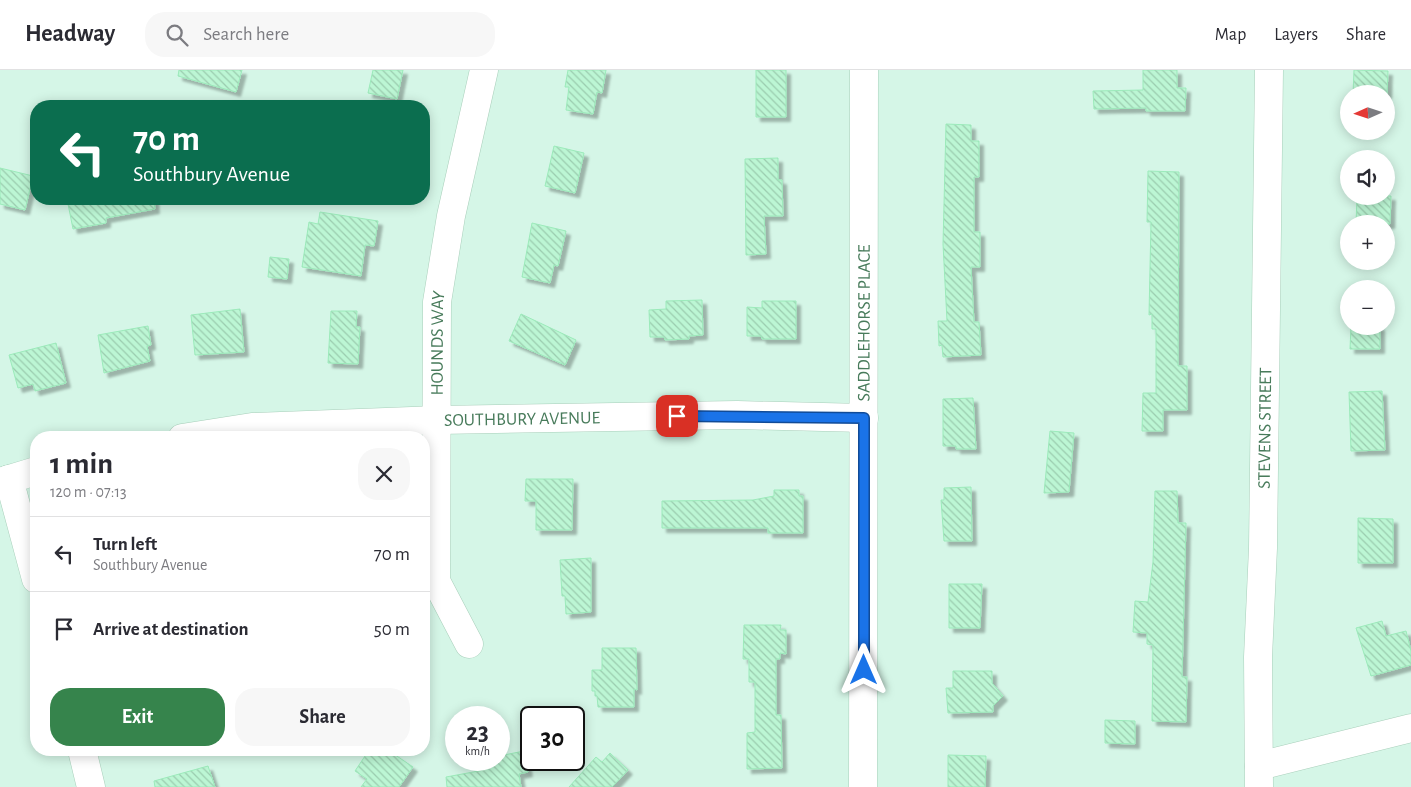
<!DOCTYPE html>
<html lang="en">
<head>
<meta charset="utf-8">
<style>
	body { margin:0; font-family:"Alegreya Sans",sans-serif; background:#f7f7f7; color:#2b2b33; height:100vh; display:flex; flex-direction:column; font-size:19px; white-space:nowrap }
	* { box-sizing:border-box; margin:0 }
	p { font-size:16px; color:#7c7c81 }
	.icon { flex:none; width:28px; height:28px; fill:none; stroke:currentColor; stroke-width:2; stroke-linecap:round; stroke-linejoin:round }
	.map { position:relative; flex:1; overflow:hidden }
	.details { position:absolute; left:30px; top:361px; width:400px; height:325px; display:flex; flex-direction:column; background:#fff; border-radius:20px; box-shadow:0 2px 12px #0003 }
	.details>* { flex:none }
	.hud { position:absolute; left:30px; top:30px; width:400px; height:105px; border-radius:20px; box-shadow:0 2px 12px #0003; background:#0b6e4f; color:#fff; overflow:hidden }
	.needle { width:32px; rotate:267deg }
	.controls { position:absolute; left:1340px; top:15px; display:grid; gap:10px }
	.controls a { display:grid; place-items:center; width:55px; height:55px; border-radius:50%; background:#fff; box-shadow:0 2px 12px #0003; font-size:25px }
	.speed { position:absolute; left:445px; top:636px; display:flex; gap:10px; font-size:25px; font-weight:700; text-align:center }
	.speed>* { display:grid; place-content:center; width:65px; height:65px; border-radius:50%; background:#fff; box-shadow:0 2px 12px #0003; line-height:1 }
	.speed small { font-size:12px; font-weight:400 }
	.speed .limit { border:2px solid #111; border-radius:8px; background:#fff; color:#111 }
	.pin { position:absolute; display:grid; place-items:center; width:42px; height:42px; color:#fff; margin:-21px; border-radius:10px; box-shadow:0 2px 8px #0006 }
	.me { position:absolute; width:55px; margin:-28px; rotate:0deg; stroke-linejoin:round; filter:drop-shadow(0 0 4px #0008) }
	.turn { display:flex; align-items:center; gap:18px; height:105px; padding:0 20px; font-size:22px }
	.turn .icon { width:65px; height:65px; stroke-width:2.5 }
	.turn b { display:block; font-size:35px; line-height:42px }
	.round { display:grid; place-items:center; flex:none; width:52px; height:52px; border-radius:20px; background:#f7f7f7 }
	.headline { display:flex; align-items:center; justify-content:space-between; height:85px; padding:0 20px }
	h1 { font-size:30px; font-weight:700; line-height:38px }
	.cta { display:flex; gap:10px; margin-top:auto; padding:10px 20px }
	.cta a { flex:1; height:58px; border-radius:20px; background:#36844c; color:#fff; font-size:20px; font-weight:700; line-height:58px; text-align:center }
	.cta a+a { background:#f7f7f7; color:#2b2b33 }
	ul { padding:0; list-style:none }
	li { display:flex; align-items:center; gap:15px; height:75px; padding:0 20px; border-top:1px solid #e1e1e2 }
	li div { flex:1 }
	li b { display:block; font-size:19px }
	li em { font-style:normal }
	header { display:flex; align-items:center; gap:30px; box-sizing:border-box; height:70px; padding:0 25px; background:#fff; border-bottom:1px solid #e1e1e2 }
	header strong { font-size:24px }
	nav { display:flex; gap:28px; margin-inline-start:auto; font-size:18px }
	.search { width:350px; height:45px; background:#f7f7f7; display:flex; align-items:center; gap:12px; box-sizing:border-box; padding:0 18px; border-radius:20px; color:#7c7c81; font-size:19px }
	.map>svg:first-child { display:block }
	.residential { fill:#d5f6e7; fill-rule:evenodd }
	.building { fill:url(#building-back-hatch); stroke:#9beaba; filter:url(#shadow) }
	.lines { fill:none; stroke-linecap:round; stroke-linejoin:round }
	.street-casing { stroke:#a8cfba; stroke-width:29 }
	.street { stroke:#fff; stroke-width:28 }
	.route-casing { stroke:#114b97; stroke-width:12 }
	.route { stroke:#1a73e8; stroke-width:9 }
	.labels { text-anchor:middle; stroke-width:4; stroke-linejoin:round; paint-order:stroke }
	.street-label { font-size:18px; fill:#487b5b; stroke:#effff9 }
</style>
</head>
<body>
<header>
<strong>Headway</strong>
<div class="search"><svg class="icon" aria-label="search" viewBox="0 0 24 24"><circle cx="10" cy="10" r="6"/><path d="M15 15l6 6"/></svg>Search here</div>
<nav><a>Map</a><a>Layers</a><a>Share</a></nav>
</header>
<div class="map">
<svg width="1411" height="717" viewBox="0 0 1411 717">
	<defs>
		<pattern id="building-back-hatch" width="6" height="6" patternUnits="userSpaceOnUse" patternTransform="scale(1.25)"><rect width="6" height="6" fill="#bcf6d4"/><path d="M-1 5l2 2M0 0l6 6M5-1l2 2" fill="none" stroke="#9bccaf"/></pattern>
		<filter id="shadow"><feDropShadow dx="4.5" dy="4.5" stdDeviation="1" flood-color="#0004"/></filter>
	</defs>
	<rect width="100%" height="100%" fill="#e7fef5"/>
	<!-- residential -->
	<path class="residential" d="M0 0H1411V717H0ZM1349 24H1386V61H1349ZM36 36H424V129H36ZM1349 89H1386V126H1349ZM1349 154H1386V191H1349ZM1349 219H1386V256H1349ZM36 368H424V680H36ZM456 648H499V690H456ZM531 648H574V690H531Z"/>
	<!-- building -->
	<path class="building" d="M179 0H242L236 22 178 6Z
		M373 0H403L397 29 368 23Z
		M568 0H606L602 23 597 22 593 44 566 40 569 17H565Z
		M756 0H786V47H756Z
		M1143 0H1177V18H1186L1185 41H1146V38L1094 39 1093 21 1143 20Z
		M1354 0 1388 1 1387 24H1353Z
		M946 54 971 55V71H979V107H974V162H980V197H971L974 252H979L981 285 943 287 942 275 939 276 938 251H947L943 174Z
		M554 76 584 83 575 123 545 116Z
		M778 88V110H782L783 146H764L766 184 746 185 745 89Z
		M0 98 33 106 25 140 0 134Z
		M1148 101 1179 102 1178 296H1187V340H1163V361H1142L1143 323H1156V259H1152V244L1149 245 1151 152H1147Z
		M1357 126H1391L1390 154H1356Z
		M67 129H154L155 139 106 148V153L73 159Z
		M320 142 378 151 374 176 365 175 361 206 302 197 309 152 318 154Z
		M532 153 566 161 558 196 554 195 550 213 522 207Z
		M270 187 289 189 287 209 268 207Z
		M702 230 703 265 689 266V269L665 270 664 267H650L649 240 666 239V231Z
		M762 231H796V269H762L761 266H747V237L762 238Z
		M240 239 244 282 195 285 191 245Z
		M331 241H357L356 257H360L358 294 328 293Z
		M521 244 576 270 565 295 509 271Z
		M148 256 151 275 147 276 150 291 104 303 98 265Z
		M1351 256H1380V279H1350Z
		M56 273 66 313 35 321 33 314 18 318 9 285Z
		M1382 321 1385 380 1351 381 1349 322Z
		M973 328 976 379H956V376H943V329Z
		M1050 361 1074 363 1069 422 1044 423Z
		M526 409H573L572 460H536V431H525Z
		M971 417 972 471H944L941 430H944V418Z
		M774 420H799V426H803V463H768V458H662V431L753 430 774 426Z
		M1155 421H1177L1178 453H1186L1182 607H1187L1186 652 1152 651 1153 575 1147 574V563L1133 562 1135 531 1148 532 1153 492Z
		M1358 448 1393 449V493H1358Z
		M591 488V542L566 544 565 526H562L560 490Z
		M949 514H982L980 558H949Z
		M1382 551 1386 566 1406 561 1411 581V595L1371 606 1356 558Z
		M744 555H781L780 560H786V584L780 583V589H776V645H781L782 698 747 699V663L755 662V612H749V589H743Z
		M602 578H636L637 620 634 619V637H598L597 626H595V621H592V600H602Z
		M953 601H992V613L1003 626 993 636V642L948 643 946 618H953Z
		M1105 650 1135 651V674L1105 673Z
		M369 680H379L385 684 388 680 413 697 399 717H361L367 709 355 701Z
		M524 681 528 702 519 704 521 717H447L446 707 484 700 482 690H499V686Z
		M610 683 628 700 612 717H569L596 687 602 692Z
		M948 685 986 686 985 717H948Z
		M208 696 215 717H155L154 711Z"/>
	<g class="lines">
		<defs>
			<g id="street">
				<path id="s1" d="M182 368 252 357 438 350 737 345 864 348"/>
				<path d="M9 409 36 509"/>
				<path d="M0 412 36 401"/>
				<path id="s2" d="M469 574 436 511 437 232 451 146 484 0"/>
				<path d="M82 680 91 717"/>
				<path d="M1259 696 1411 658"/>
				<path id="s3" d="M863 717 864 0"/>
				<path id="s4" d="M1259 717 1258 587 1263 478 1269 0"/>
			</g>
		</defs>
		<!-- street casing -->
		<use href="#street" class="street-casing"/>
		<!-- street -->
		<use href="#street" class="street"/>
	</g>
	<g class="lines">
		<defs>
			<path id="route" d="M677 346 864 348V600"/>
		</defs>
		<!-- route casing -->
		<use href="#route" class="route-casing"/>
		<!-- route -->
		<use href="#route" class="route"/>
	</g>
	<g class="labels">
		<!-- street labels -->
		<g class="street-label">
			<text dy="6" stroke="none"><textPath href="#s3" startOffset="464">SADDLEHORSE PLACE</textPath></text>
			<text dy="6" stroke="none"><textPath href="#s2" startOffset="309">HOUNDS WAY</textPath></text>
			<text dy="6" stroke="none"><textPath href="#s1" startOffset="341">SOUTHBURY AVENUE</textPath></text>
			<text dy="6" stroke="none"><textPath href="#s4" startOffset="359">STEVENS STREET</textPath></text>
		</g>
	</g>
</svg>
<div class="controls">
<a><svg class="needle" viewBox="-14 -14 28 28"><path d="M0-13l5 13h-10z" fill="#e53935"/><path d="M0 13l5-13h-10z" fill="#7c7c81"/></svg></a>
<a><svg class="icon" aria-label="sound" viewBox="0 0 24 24"><path d="M4 9h4l5-4v14l-5-4H4zM17 9q2 3 0 6"/></svg></a>
<a>+</a>
<a>−</a>
</div>
<div class="speed"><div>23<small>km/h</small></div><div class="limit">30</div></div>
<div class="pin" style="left:677px;top:346px;background:#d93025"><svg class="icon" aria-label="arrive" viewBox="0 0 24 24"><path d="M6 21V4h12l-3 4 3 4H6"/></svg></div>
<svg class="me" style="left:864px;top:600px" viewBox="-20 -20 40 40"><path d="M0-17L14 15 0 8-14 15z" fill="#1a73e8" stroke="#fff" stroke-width="4"/></svg>
<div class="hud">
<div class="turn"><svg class="icon" aria-label="left" viewBox="0 0 24 24"><path d="M17 20v-9H6M10 6l-5 5 5 5"/></svg><div><b>70 m</b>Southbury Avenue</div></div>
</div>
<section class="details">
<div class="headline"><div><h1>1 min</h1><p>120 m · 07:13</p></div><a class="round"><svg class="icon" aria-label="close" viewBox="0 0 24 24"><path d="M6 6l12 12M18 6L6 18"/></svg></a></div>
<ul>
<li><svg class="icon" aria-label="left" viewBox="0 0 24 24"><path d="M17 20v-9H6M10 6l-5 5 5 5"/></svg><div><b>Turn left</b><p>Southbury Avenue</p></div><em>70 m</em></li>
<li><svg class="icon" aria-label="arrive" viewBox="0 0 24 24"><path d="M6 21V4h12l-3 4 3 4H6"/></svg><div><b>Arrive at destination</b></div><em>50 m</em></li>
</ul>
<div class="cta"><a>Exit</a><a>Share</a></div>
</section>
</div>
</body>
</html>
